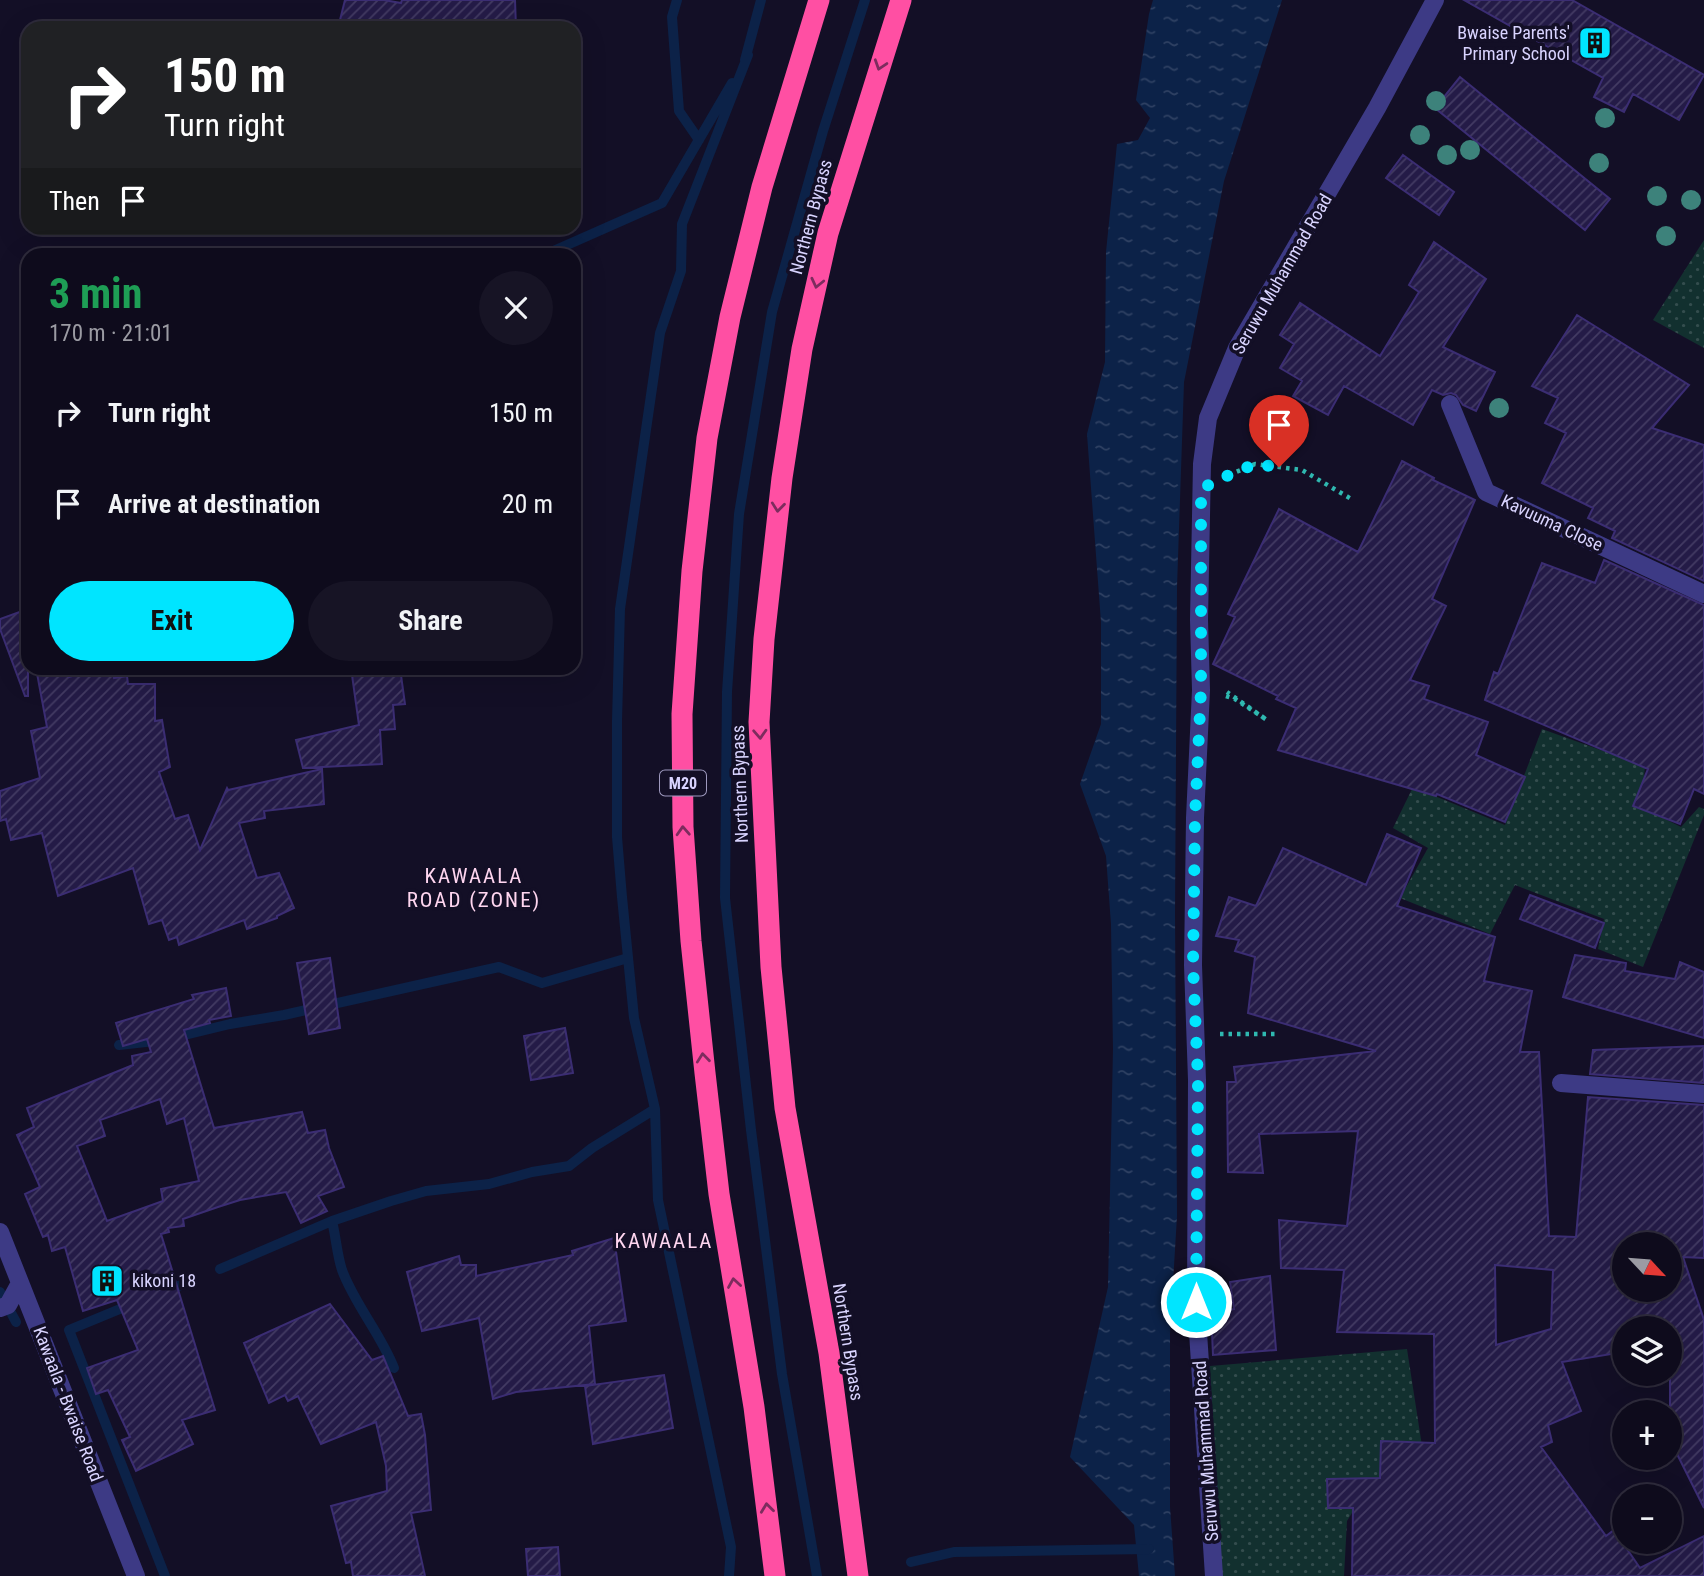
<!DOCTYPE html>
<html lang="en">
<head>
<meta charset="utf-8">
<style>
	body { margin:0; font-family:"Roboto Condensed",sans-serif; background:#171425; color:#f1f3f6; height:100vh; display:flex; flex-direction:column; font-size:26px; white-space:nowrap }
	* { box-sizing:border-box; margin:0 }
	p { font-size:23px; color:#9b9ba3 }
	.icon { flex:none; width:38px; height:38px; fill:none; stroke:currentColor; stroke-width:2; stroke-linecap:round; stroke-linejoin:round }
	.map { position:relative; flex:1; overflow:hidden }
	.sheet { position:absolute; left:21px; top:248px; width:560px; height:427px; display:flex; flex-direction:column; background:#0e0b1c; border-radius:21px; box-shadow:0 7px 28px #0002,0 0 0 2px #2e2b3b }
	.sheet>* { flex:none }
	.banner { position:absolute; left:21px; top:21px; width:560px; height:214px; border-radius:21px; box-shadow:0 7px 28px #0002,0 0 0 2px #2e2b3b; background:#202124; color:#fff; overflow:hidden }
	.needle { width:46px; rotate:116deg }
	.tools { position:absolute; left:1612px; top:1232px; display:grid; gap:14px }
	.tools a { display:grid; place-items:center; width:70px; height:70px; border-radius:50%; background:#0e0b1c; box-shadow:0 7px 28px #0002,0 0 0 2px #2e2b3b; font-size:35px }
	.pin { position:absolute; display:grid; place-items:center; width:60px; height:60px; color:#fff; margin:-72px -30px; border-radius:50% 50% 50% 0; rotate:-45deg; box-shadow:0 0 7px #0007 }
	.pin .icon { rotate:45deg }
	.me { position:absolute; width:77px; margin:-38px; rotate:0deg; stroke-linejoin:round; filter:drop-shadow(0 0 5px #0008) }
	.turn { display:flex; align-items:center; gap:24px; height:147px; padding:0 28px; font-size:32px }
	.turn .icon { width:91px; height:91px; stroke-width:2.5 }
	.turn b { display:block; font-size:49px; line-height:60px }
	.then { display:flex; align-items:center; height:66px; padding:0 28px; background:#0003; gap:14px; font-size:26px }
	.round { display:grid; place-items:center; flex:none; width:74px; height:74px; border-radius:37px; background:#171425 }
	.overview { display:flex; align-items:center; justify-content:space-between; height:119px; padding:0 28px }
	h1 { font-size:42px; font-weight:700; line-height:52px; color:#1e9e55 }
	.cta { display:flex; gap:14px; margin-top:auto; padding:14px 28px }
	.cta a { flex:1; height:80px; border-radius:42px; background:#00e5ff; color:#111; font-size:28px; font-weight:700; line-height:80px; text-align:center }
	.cta a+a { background:#171425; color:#f1f3f6 }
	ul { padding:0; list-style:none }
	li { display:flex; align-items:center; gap:21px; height:91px; padding:0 28px }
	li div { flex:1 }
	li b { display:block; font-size:26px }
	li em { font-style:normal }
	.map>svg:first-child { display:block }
	.grass { fill:url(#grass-dots) }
	.water { fill:url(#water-ripples) }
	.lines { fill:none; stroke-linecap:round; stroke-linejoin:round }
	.stream { stroke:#0c2248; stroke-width:10 }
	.building { fill:url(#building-hatch); stroke:#3b2d73; stroke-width:2; fill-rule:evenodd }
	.path { stroke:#2fb8b0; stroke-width:4.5; stroke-dasharray:3.5 5; stroke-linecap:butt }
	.minor { stroke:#3d3a85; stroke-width:18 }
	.motorway { stroke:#ff4fa3; stroke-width:21 }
	.tree { fill:#3d827b }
	.oneway { stroke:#7d2c5e }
	.route { stroke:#00e5ff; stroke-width:12; stroke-dasharray:0 21.6 }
	.labels { text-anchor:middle; stroke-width:7; stroke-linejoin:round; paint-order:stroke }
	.shield { fill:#130f26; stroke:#9e99be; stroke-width:2 }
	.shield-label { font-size:16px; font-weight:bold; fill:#d9d4ff }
	.poi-label { font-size:18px; fill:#d9d4ff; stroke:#130f26; text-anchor:end }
	.street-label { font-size:18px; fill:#d9d4ff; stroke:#130f26 }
	.quarter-label { font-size:21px; letter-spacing:2px; fill:#ffd6f0; stroke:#130f26 }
</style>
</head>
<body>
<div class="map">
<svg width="1704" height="1576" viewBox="0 0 1704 1576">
	<defs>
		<pattern id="grass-dots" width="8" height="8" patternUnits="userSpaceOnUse" patternTransform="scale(1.75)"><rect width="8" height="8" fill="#12302f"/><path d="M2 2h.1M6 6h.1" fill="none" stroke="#344d4e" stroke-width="1.8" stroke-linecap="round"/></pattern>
		<pattern id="water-ripples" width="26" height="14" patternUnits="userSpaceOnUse" patternTransform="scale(1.75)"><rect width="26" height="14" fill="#0c2248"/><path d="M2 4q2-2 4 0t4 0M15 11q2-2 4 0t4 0" fill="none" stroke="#2f4163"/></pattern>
		<pattern id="building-hatch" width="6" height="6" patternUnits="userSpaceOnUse" patternTransform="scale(1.75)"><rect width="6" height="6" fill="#241b47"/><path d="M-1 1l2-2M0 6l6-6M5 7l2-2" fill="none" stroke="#433b63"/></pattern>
	</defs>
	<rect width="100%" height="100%" fill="#130f26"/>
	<!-- grass -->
	<path class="grass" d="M1704 240V348L1653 320Z
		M1542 729 1645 766 1641 807 1681 827 1699 807 1704 809V815L1643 967 1598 949 1604 919 1515 885 1490 934 1400 898 1428 848 1393 828 1413 787 1505 825Z
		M1407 1349 1424 1459 1355 1508 1347 1521 1344 1576H1222L1210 1366Z"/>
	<!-- water -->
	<path class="water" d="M1153 0H1282L1224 181 1184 382 1177 587 1175 915 1177 1216 1170 1333V1507L1175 1576H1139L1134 1525 1070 1457 1108 1287 1113 1049 1111 924 1106 856 1080 784 1101 724V622L1087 434 1105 362 1106 252 1117 144 1138 140 1150 118 1136 100 1149 14Z"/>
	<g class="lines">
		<!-- stream -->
		<path class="stream" d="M677 0 672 17 679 111 699 140
			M745 60 761 0
			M542 256 662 203 732 83
			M119 1045 164 1040 230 1024 284 1015 499 967 542 983 628 958
			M332 1221C336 1237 337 1255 342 1270 355 1305 381 1334 394 1368
			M220 1269 332 1221 391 1201 426 1191 489 1184 532 1172 569 1166 592 1148 655 1109
			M164 1291 190 1282
			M0 1292 16 1322
			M132 1304 69 1330 165 1576
			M911 1562 954 1552 1149 1549
			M729 1576 731 1547 658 1200 655 1109 634 1018 622 897 617 837V721L620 609 660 333 681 271 682 224 748 55
			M817 1576 782 1374 751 1130 725 898 727 692 739 514 772 312 823 131 865 0"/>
	</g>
	<!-- building -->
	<path class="building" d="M345 0H384L401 3 402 0H515L516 28H338Z
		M1464 0H1572L1704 75 1679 120 1633 94 1624 112 1594 97 1603 78Z
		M1460 77 1610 199 1585 230 1435 108Z
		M1403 155 1454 192 1439 215 1386 178Z
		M1434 242 1486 279 1443 347 1495 372 1476 411 1463 405 1456 395 1451 393 1443 395 1432 390 1413 425 1344 386 1328 415 1293 396 1302 381 1280 368 1294 344 1280 335 1300 303 1380 356 1419 292 1409 285Z
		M1577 315 1689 385 1652 428 1704 445V581L1612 538 1615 531 1588 518 1593 508 1542 483 1566 433 1545 423 1558 398 1532 386Z
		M1402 461 1434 478 1433 480 1475 500 1432 599 1446 606 1410 680 1429 686 1424 699 1488 722 1476 755 1525 777 1505 822 1437 794 1436 796 1278 750 1296 708 1276 699 1278 696 1213 664 1235 617 1228 614 1279 509 1358 552Z
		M1604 560 1704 605V794L1694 789 1680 824 1633 806 1648 769 1485 700 1494 672 1498 674 1542 563 1595 583Z
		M28 609V696H25L0 629V619Z
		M36 668H69V677L103 668H112L114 678 127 676 128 684H155V721L162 720 169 762 170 767 159 772 175 819 188 815 200 850 227 788 228 790 322 769 324 804 264 811 265 818 239 823 257 878 279 873 294 908 277 916V918L247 929 244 920 179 945 177 937 169 940 162 920 149 924 133 868 58 896 42 833 11 840 6 819 0 821V791L40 778 31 731 47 727Z
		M400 668 405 704 393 705 395 729 380 730 382 764 303 768 296 740 359 725 352 675Z
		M1387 834 1421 848 1397 906 1495 937 1484 981 1532 991 1520 1052H1539L1549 1236 1576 1237 1588 1097 1704 1105V1258L1683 1257 1704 1320V1508L1670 1440V1374L1656 1378 1655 1374H1670V1328H1624V1352L1562 1362 1581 1411 1548 1425 1552 1442 1541 1447 1606 1536 1614 1530 1640 1568 1704 1536V1576H1352L1353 1508H1328L1327 1479 1380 1478 1381 1441 1435 1443 1434 1334 1337 1332 1344 1270 1281 1268 1279 1220 1347 1226 1358 1131 1259 1134 1263 1173 1228 1172 1227 1082H1236L1234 1067 1376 1051 1248 1013 1255 957 1235 951 1239 940 1216 936 1229 897 1256 906 1283 848 1366 885ZM1624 1244H1670V1290H1624ZM1495 1265 1553 1270 1551 1329 1496 1345Z
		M1530 895 1604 923 1595 948 1520 919Z
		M1575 955 1626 963 1625 971 1675 979 1680 962 1704 972V1038L1563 997Z
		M330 958 340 1028 309 1034 297 963Z
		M226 988 231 1016 209 1020 210 1023 184 1030 214 1128 302 1112 308 1133 325 1130 329 1148 344 1187 318 1196 327 1211 301 1223 286 1192 240 1200 218 1207 183 1219 184 1226 168 1228 169 1232 161 1234 215 1410 182 1420 193 1444 136 1471 122 1440 130 1437 108 1390 96 1394 87 1368 138 1350 117 1300 83 1311 65 1247 52 1251 48 1235 43 1237 25 1194 40 1187 17 1135 34 1127 27 1108 133 1065 132 1056 151 1052 147 1039 123 1046 116 1023 194 999 192 995ZM160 1099 167 1124 184 1118 199 1181 161 1189 163 1201 107 1221 77 1146 105 1136 100 1120Z
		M565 1028 573 1073 531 1080 524 1036Z
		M1704 1046V1083L1590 1074 1593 1050Z
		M614 1238 626 1321 589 1326 595 1384 516 1392 493 1399 479 1318 422 1331 407 1272 459 1256 461 1265H476V1276L573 1255 572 1251Z
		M1270 1276 1276 1350 1213 1355 1211 1311 1234 1309 1230 1282Z
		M330 1304 372 1360 383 1356 408 1416 421 1414 425 1435 431 1510 411 1513 425 1576H353L351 1562 346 1563 331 1506 387 1491 386 1466 376 1422 321 1444 298 1396 288 1401 285 1395 269 1403 244 1343Z
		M664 1375 673 1428 593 1444 585 1386Z
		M558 1547 560 1576H528L526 1549Z"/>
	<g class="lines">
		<!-- path -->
		<path class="path" d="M1229 475 1255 464 1302 470 1353 500
			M1226 696 1235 699 1267 720 1227 692
			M1220 1034H1277"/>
		<!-- minor -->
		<path class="minor" d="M1450 404 1486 492 1704 594
			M1561 1083 1704 1094
			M0 1232 136 1576
			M0 1308 8 1305 20 1283
			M1214 1576 1196 1302 1197 1080 1193 965 1195 818 1201 690 1199 620 1202 464 1208 418 1237 348 1377 108 1435 0"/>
		<!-- motorway -->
		<path class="motorway" d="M775 1576 754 1407 719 1194 705 1073 691 941 683 827 682 714 692 571 707 438 730 317 762 187 819 0
			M858 1576 829 1353 785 1108 771 967 759 722 764 639 782 478 802 349 828 233 901 0"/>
	</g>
	<!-- trees -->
	<g class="tree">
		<circle cx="1436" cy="101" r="10"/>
		<circle cx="1605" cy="118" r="10"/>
		<circle cx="1420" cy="135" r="10"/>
		<circle cx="1470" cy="150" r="10"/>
		<circle cx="1447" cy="155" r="10"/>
		<circle cx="1599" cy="163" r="10"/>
		<circle cx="1657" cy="196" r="10"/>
		<circle cx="1691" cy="200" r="10"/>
		<circle cx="1666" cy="236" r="10"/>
		<circle cx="1499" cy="408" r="10"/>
	</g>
	<!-- one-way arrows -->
	<defs><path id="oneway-chevron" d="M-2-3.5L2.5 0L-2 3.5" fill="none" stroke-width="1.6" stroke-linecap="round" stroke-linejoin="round" transform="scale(1.75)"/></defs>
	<g class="oneway">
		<use href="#oneway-chevron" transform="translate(880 65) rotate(108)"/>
		<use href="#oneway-chevron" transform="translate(817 283) rotate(103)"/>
		<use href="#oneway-chevron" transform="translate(778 507) rotate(96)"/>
		<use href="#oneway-chevron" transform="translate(760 734) rotate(87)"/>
		<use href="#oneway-chevron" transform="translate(683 831) rotate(-93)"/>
		<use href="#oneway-chevron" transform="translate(703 1058) rotate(-96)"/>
		<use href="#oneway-chevron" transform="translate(734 1283) rotate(-99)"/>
		<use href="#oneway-chevron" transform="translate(767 1508) rotate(-97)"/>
	</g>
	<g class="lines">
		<!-- route -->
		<path class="route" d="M1196 1302 1198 1080 1193 965 1195 818 1201 690V490L1213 482 1255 464 1279 467"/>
	</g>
	<!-- icons -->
	<defs>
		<symbol id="building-square" viewBox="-11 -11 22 22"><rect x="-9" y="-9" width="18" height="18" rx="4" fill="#00e5ff" stroke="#130f26"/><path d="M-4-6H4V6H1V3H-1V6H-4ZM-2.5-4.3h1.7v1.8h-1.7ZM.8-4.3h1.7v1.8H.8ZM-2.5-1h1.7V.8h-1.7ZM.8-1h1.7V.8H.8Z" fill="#111"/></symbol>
	</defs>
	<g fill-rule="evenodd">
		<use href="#building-square" x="1576" y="24" width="38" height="38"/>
		<use href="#building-square" x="88" y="1262" width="38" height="38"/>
	</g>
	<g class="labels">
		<!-- shield labels -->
		<rect class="shield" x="660" y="770.5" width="46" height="25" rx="5"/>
		<g class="shield-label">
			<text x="683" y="789">M20</text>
		</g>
		<!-- poi labels -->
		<g class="poi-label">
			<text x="1570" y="39">Bwaise Parents'<tspan x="1570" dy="21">Primary School</tspan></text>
			<text x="132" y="1287" text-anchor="start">kikoni 18</text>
		</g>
		<!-- street labels -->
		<g class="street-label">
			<text transform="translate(811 217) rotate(-75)" y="6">Northern Bypass</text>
			<text transform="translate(1282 274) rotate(-60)" y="6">Seruwu Muhammad Road</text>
			<text transform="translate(1552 523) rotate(25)" y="6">Kavuuma Close</text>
			<text transform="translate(740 784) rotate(-92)" y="6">Northern Bypass</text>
			<text transform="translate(848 1342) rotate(81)" y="6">Northern Bypass</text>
			<text transform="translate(68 1404) rotate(69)" y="6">Kawaala - Bwaise Road</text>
			<text transform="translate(1206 1451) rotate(-94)" y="6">Seruwu Muhammad Road</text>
		</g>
		<!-- quarter labels -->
		<g class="quarter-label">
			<text x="474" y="883">KAWAALA<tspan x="474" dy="24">ROAD (ZONE)</tspan></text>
			<text x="664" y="1248">KAWAALA</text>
		</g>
	</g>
</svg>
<div class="tools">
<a><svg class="needle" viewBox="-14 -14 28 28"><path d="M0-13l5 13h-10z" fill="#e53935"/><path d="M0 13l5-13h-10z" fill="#9b9ba3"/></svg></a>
<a><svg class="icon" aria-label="layers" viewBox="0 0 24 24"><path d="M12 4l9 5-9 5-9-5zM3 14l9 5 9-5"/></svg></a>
<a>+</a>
<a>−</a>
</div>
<div class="pin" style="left:1279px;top:467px;background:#d93025"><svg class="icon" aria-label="arrive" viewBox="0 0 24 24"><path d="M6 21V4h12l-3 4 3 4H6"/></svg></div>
<svg class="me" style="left:1196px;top:1302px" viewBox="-20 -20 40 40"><circle r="17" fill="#00e5ff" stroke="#fff" stroke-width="3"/><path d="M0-11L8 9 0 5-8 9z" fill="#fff"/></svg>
<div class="banner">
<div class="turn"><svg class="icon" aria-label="right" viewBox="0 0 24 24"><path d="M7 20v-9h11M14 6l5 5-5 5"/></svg><div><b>150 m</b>Turn right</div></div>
<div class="then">Then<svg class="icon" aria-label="arrive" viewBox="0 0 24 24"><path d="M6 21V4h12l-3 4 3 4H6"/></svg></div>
</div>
<section class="sheet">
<div class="overview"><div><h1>3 min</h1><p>170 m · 21:01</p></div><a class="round"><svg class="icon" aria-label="close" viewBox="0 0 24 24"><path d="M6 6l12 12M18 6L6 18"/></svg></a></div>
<ul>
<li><svg class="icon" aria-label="right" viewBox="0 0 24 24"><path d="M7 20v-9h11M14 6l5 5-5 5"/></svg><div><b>Turn right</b></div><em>150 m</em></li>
<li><svg class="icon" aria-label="arrive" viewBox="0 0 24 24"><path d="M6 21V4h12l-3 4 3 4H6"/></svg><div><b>Arrive at destination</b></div><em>20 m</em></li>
</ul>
<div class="cta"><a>Exit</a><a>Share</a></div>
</section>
</div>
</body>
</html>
